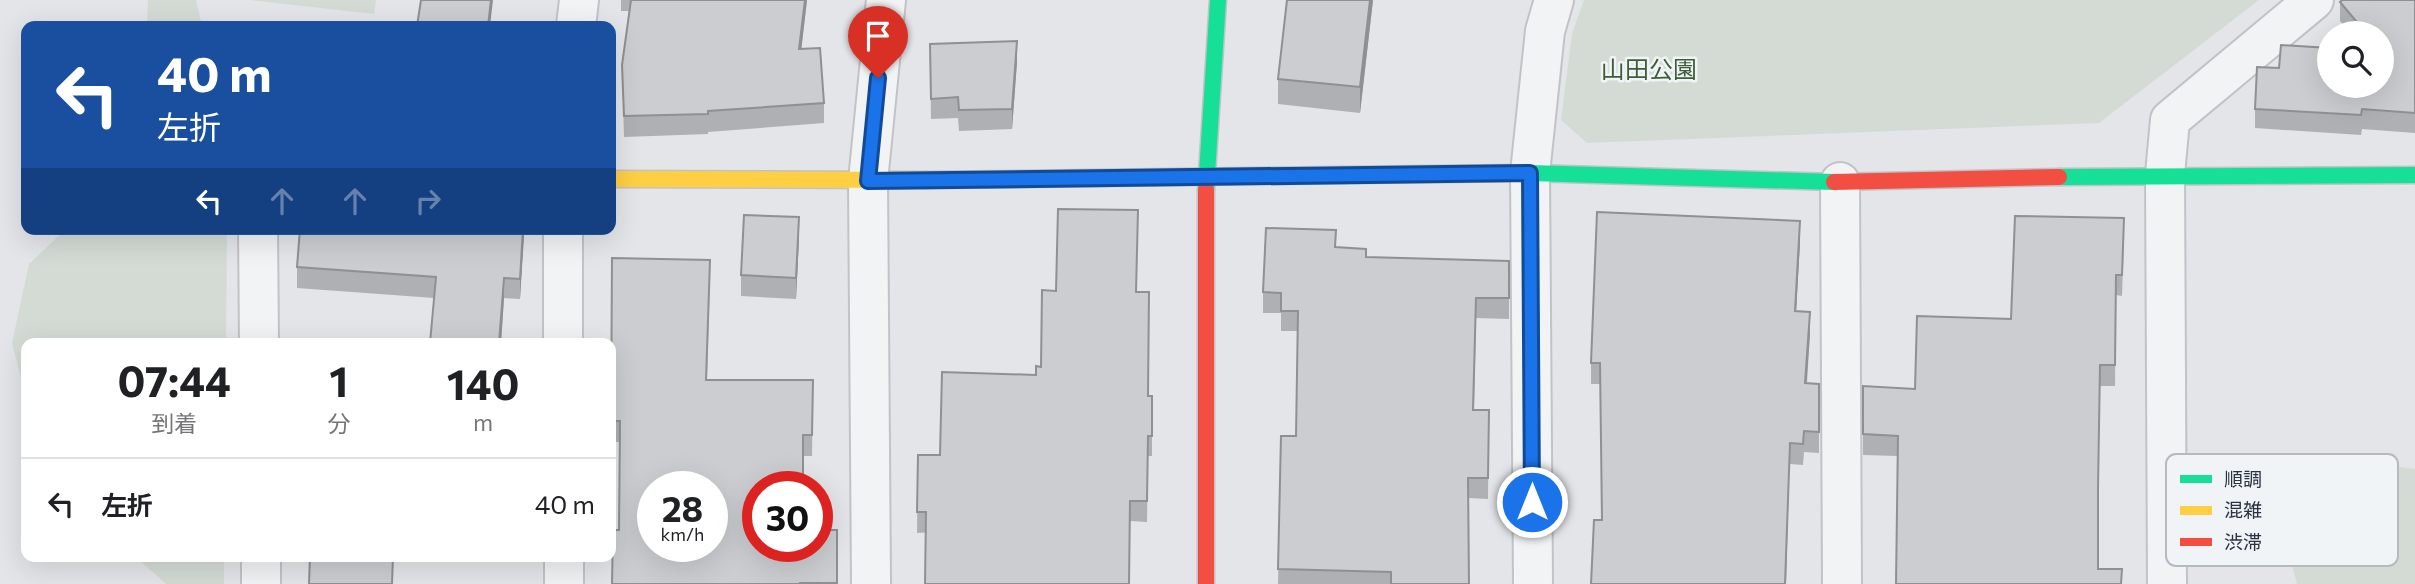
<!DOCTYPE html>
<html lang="ja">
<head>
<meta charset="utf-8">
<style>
	body { margin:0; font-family:Commissioner,"Noto Sans JP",sans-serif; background:#f2f2f2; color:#202124; height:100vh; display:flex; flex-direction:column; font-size:26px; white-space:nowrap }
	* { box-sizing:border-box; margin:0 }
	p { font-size:23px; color:#757577 }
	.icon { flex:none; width:38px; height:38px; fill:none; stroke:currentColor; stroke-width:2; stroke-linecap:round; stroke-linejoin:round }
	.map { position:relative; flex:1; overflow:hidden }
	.panel { position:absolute; left:21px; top:338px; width:595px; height:224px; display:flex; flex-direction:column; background:#fff; border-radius:14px; box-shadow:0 7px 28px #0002 }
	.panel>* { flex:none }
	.hud { position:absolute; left:21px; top:21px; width:595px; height:214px; border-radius:14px; box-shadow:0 7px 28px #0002; background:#1a4fa0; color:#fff; overflow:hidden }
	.buttons { position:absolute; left:2317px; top:21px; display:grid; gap:14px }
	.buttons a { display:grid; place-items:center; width:77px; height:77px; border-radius:50%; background:#fff; box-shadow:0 7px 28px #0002; font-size:35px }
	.speed { position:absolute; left:637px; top:471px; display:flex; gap:14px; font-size:35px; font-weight:700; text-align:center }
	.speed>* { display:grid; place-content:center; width:91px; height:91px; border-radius:50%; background:#fff; box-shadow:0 7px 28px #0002; line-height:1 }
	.speed small { font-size:18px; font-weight:400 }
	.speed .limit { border:10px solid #d22; background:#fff; color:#111 }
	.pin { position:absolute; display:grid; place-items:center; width:60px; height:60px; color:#fff; margin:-72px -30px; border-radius:50% 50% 50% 0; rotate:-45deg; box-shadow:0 0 7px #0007 }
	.pin .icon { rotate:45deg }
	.me { position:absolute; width:77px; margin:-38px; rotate:0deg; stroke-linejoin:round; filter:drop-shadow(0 0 5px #0008) }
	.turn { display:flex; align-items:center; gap:24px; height:147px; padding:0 21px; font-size:32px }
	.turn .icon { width:91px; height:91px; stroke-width:2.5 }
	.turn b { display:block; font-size:49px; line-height:60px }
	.lanes { display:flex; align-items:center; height:66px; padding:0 21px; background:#0003; justify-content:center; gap:35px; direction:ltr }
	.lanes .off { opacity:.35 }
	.eta { display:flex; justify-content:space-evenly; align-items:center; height:119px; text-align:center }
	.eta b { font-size:42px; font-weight:700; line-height:49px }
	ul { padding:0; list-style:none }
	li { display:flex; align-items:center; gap:21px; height:91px; padding:0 21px; border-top:2px solid #e0e0e0 }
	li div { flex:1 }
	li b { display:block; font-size:26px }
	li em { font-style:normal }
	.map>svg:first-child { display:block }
	.green { fill:#d4dbd4 }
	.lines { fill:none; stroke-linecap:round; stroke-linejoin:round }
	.street-casing { stroke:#c1c3c6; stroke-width:42 }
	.fast-casing { stroke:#c1c3c6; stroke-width:19 }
	.slow-casing { stroke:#c1c3c6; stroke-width:19 }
	.jam-casing { stroke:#c1c3c6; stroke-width:19 }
	.street { stroke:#f2f3f5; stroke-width:38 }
	.fast { stroke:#16e098; stroke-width:16 }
	.slow { stroke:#ffcf43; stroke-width:16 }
	.jam { stroke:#f24e42; stroke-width:16 }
	.wall { fill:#afb0b3 }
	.shaded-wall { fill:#8e9092 }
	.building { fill:#cbcdd0; stroke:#8e9092; stroke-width:2; fill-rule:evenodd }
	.route-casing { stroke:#114b97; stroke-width:18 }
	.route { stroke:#1a73e8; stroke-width:12 }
	.labels { text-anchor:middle; stroke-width:5; stroke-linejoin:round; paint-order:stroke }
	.park-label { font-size:24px; fill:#3e5d37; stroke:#f1f4f7 }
	.key { fill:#f1f4f7; stroke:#b5bac0; stroke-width:2 }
	.key-label { font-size:19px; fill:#2a3241 }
</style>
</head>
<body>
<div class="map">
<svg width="2415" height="584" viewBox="0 0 2415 584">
	<rect width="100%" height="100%" fill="#e3e5e8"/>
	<!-- green -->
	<path class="green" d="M148 0H196L202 26H147Z
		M250 0H376L374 14Z
		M1584 0H2259L2099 123 1587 143 1561 120 1572 34Z
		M66 229H227L226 343H26V397L12 343 29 264Z
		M2292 453 2415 469V584H2297L2269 480Z
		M136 557H224V584H166Z"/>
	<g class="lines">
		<defs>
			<path id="street" d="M576 26 579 0
				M1840 182 1842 584
				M258 229 259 343
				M563 229V343
				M261 556V584
				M564 556V584
				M871 584 868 181 886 0
				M1533 584 1530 173 1545 31 1554 0
				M2167 584 2165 174 2170 120 2314 0"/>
			<path id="fast" d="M1343 175 1530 173 1834 182
				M2059 177 2415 175
				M1206 190 1218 0"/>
			<path id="slow" d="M611 179 926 180"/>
			<path id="jam" d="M926 180 1343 175
				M1834 182 2059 177
				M1206 190V584"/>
		</defs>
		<!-- street casing -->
		<use href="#street" class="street-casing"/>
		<!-- fast casing -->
		<use href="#fast" class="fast-casing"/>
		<!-- slow casing -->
		<use href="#slow" class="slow-casing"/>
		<!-- jam casing -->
		<use href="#jam" class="jam-casing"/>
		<!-- street -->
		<use href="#street" class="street"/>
		<!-- fast -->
		<use href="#fast" class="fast"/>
		<!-- slow -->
		<use href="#slow" class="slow"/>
		<!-- jam -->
		<use href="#jam" class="jam"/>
	</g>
	<!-- wall -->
	<path class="wall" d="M621 0H807L801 49 824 103V123L708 132V134L624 137 622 65 629 11H621Z
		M1373 0 1360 113 1278 104V79Z
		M2415 0V133L2362 129 2361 135 2255 128V109L2382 86V33H2350L2340 21V2Z
		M930 44 1017 62 1012 129 959 131 958 118 931 119Z
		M524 229 520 299 504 298 501 343H430L434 298 297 288V267Z
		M799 238 796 299 741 296V275Z
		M2124 239 2122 296 2116 295 2115 386H2100L2098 505V569L2122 584 1898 456 1863 455V386L1915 389Z
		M1800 242 1796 311 1810 333 1807 383 1819 384V453L1804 452 1803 465 1790 464 1602 520 1600 384H1591V363Z
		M1336 248 1366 257 1509 261V319L1476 318 1474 410H1489L1488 499 1468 498 1469 584H1278L1281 436H1296L1298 331H1281V313H1263V292Z
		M710 281 707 380H813L812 456H803L758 546 837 530V584H612L619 530 620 442H611V345Z
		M1136 292 1148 396H1152V456H1148L1147 522 1130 521 917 533 918 455H940L1036 375 1041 367Z"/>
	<!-- shaded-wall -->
	<path class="shaded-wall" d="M491 0H493L490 26H488Z
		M805 0H807L799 70V49Z
		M1370 0H1373L1360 113V87Z
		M1017 41V62L1012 129V109Z
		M799 217V238L796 299V278Z
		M1800 221V242L1795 332V311Z
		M523 229 524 237 520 299V279Z
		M504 278V298L501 343H499Z
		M1810 312V333L1805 404V383Z
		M1790 443 1786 584H1785Z"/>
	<!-- building -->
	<path class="building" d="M421 0H491L488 26H417Z
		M631 0H805L799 49 820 48 824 103 708 111V114L624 116 622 65Z
		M1287 0H1370L1360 87 1278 79Z
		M2342 0H2415V113L2362 109 2361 115 2255 109 2257 67 2279 68 2281 45 2329 48V86H2382V33H2366L2340 2Z
		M1017 41 1012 109 959 110 958 97 931 99 930 44Z
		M1058 209 1138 210 1136 292H1149L1148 396H1152V436H1148L1147 501H1130L1129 584H925L926 512H917L918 455H940L942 372 1036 375V366L1041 367 1042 290 1056 291Z
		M1597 212 1800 221 1795 311 1810 312 1805 383 1819 384V432L1804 431 1803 444 1790 443 1785 584H1591L1594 520H1602L1600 363H1591Z
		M744 215 799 217 796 278 741 275Z
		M2015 216 2124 218 2122 275H2116L2115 365H2100L2098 488V569H2122L2121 584H1896L1898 436 1863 434V386L1915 389 1917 316 2011 319Z
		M1266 228 1336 230 1335 247 1366 249V257L1509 261V298H1476L1473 410H1489L1488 478H1468L1469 584H1391V572L1278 569 1281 436H1296L1298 311H1281V293L1263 292Z
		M300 229H523L520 279 504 278 499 343H430L436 277 297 267Z
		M612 258 710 260 706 380H813L812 435H803V486H758V546H817V530H837V583H800V584H612L613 530H619L620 421H611ZM653 486H712V546H653Z
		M310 556H393L392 584H309Z"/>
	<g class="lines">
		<defs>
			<path id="route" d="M878 78 868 181 1530 173 1532 502"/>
		</defs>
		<!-- route casing -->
		<use href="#route" class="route-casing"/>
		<!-- route -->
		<use href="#route" class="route"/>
	</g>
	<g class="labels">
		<!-- park labels -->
		<g class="park-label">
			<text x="1649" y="78">山田公園</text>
		</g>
	</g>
	<!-- legend -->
	<rect x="2166" y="454" width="232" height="112" rx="10" class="key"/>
	<rect x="2180" y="475" width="32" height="8" fill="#16e098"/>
	<rect x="2180" y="506" width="32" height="9" fill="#ffcf43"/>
	<rect x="2180" y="538" width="32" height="8" fill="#f24e42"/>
	<g class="key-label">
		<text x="2224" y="486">順調</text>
		<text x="2224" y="517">混雑</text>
		<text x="2224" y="549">渋滞</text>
	</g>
</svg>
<div class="buttons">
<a><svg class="icon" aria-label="search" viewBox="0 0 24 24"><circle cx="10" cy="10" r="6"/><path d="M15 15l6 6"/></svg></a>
</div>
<div class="speed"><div>28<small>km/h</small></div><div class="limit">30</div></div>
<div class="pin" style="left:878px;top:78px;background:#d93025"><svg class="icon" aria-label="arrive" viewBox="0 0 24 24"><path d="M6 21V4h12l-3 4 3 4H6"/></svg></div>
<svg class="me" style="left:1532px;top:502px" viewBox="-20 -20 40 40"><circle r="17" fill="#1a73e8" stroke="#fff" stroke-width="3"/><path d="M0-11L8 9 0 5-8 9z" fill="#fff"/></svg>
<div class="hud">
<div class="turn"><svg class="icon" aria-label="left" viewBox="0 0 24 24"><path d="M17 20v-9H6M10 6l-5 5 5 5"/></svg><div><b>40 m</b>左折</div></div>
<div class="lanes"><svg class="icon" aria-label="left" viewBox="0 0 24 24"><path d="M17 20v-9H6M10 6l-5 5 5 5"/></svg><svg class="icon off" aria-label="ahead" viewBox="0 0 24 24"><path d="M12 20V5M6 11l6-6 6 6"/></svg><svg class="icon off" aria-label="ahead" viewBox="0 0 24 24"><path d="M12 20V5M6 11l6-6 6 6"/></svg><svg class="icon off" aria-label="right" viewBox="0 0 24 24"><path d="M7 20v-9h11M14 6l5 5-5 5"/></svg></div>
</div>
<section class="panel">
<div class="eta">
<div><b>07:44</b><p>到着</p></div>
<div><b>1</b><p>分</p></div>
<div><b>140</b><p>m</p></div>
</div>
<ul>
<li><svg class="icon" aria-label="left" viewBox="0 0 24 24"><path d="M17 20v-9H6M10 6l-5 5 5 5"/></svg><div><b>左折</b></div><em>40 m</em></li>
</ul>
</section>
</div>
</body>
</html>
